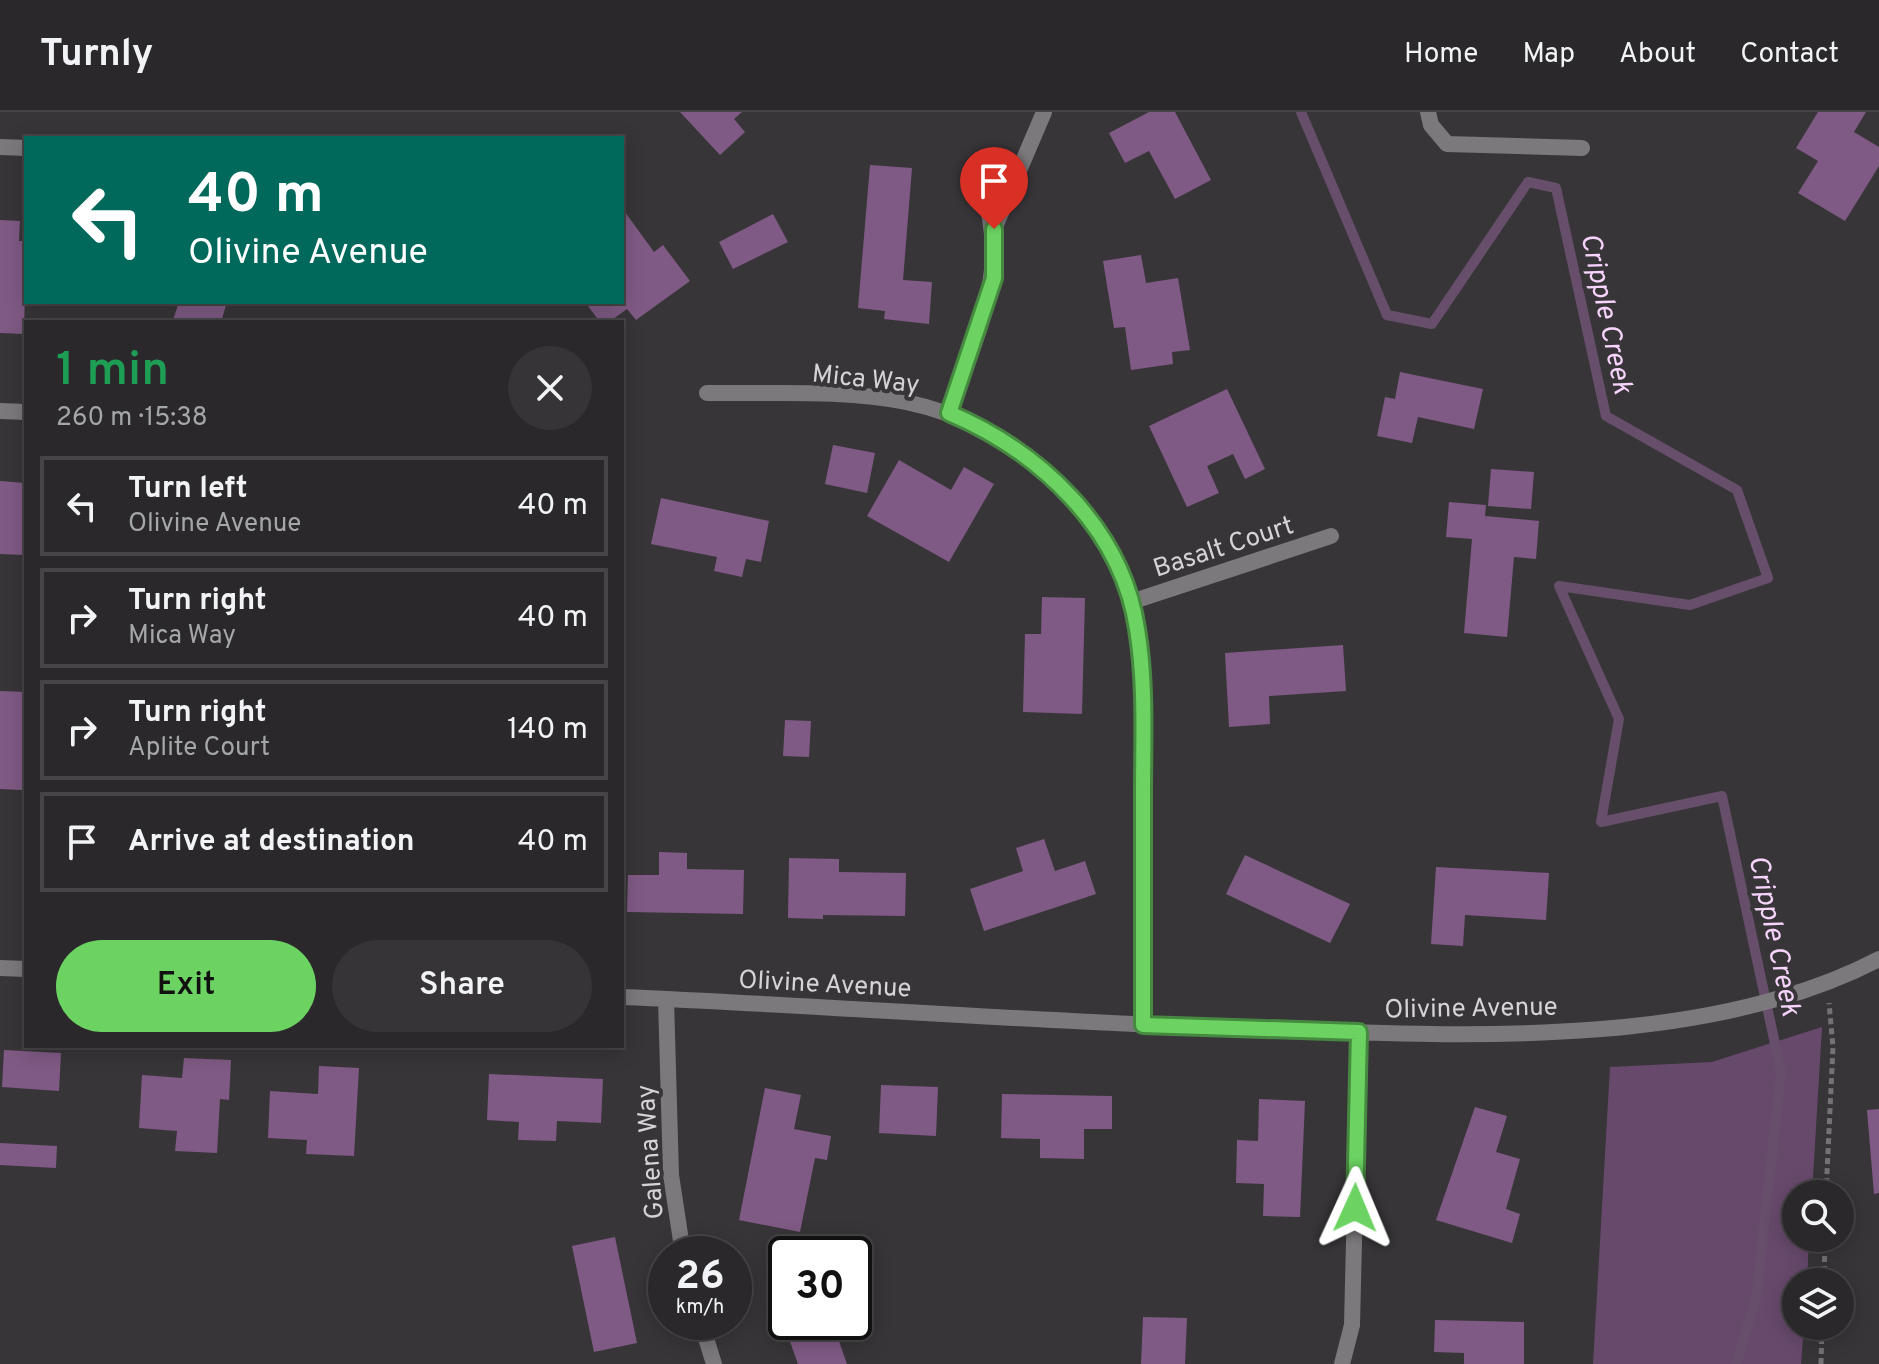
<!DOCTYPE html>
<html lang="en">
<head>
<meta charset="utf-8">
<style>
	body { margin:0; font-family:Overpass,sans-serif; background:#363437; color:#f1f3f6; height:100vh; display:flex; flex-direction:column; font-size:30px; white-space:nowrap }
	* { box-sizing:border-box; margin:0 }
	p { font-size:26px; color:#a5a6a9 }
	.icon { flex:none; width:44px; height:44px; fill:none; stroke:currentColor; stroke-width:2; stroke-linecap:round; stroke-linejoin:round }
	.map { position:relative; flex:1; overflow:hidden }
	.side { position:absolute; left:24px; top:208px; width:600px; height:728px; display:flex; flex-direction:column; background:#2a282b; border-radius:0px; box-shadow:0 4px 20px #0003,0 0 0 2px #464447 }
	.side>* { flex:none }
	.guide { position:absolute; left:24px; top:24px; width:600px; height:168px; border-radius:0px; box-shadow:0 4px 20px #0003,0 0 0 2px #464447; background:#00695c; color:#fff; overflow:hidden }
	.fabs { position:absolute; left:1782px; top:1068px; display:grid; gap:16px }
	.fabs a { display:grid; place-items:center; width:72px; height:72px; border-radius:50%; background:#2a282b; box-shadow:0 4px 20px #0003,0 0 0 2px #464447; font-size:40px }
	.speed { position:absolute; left:648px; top:1124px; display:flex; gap:16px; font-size:40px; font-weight:700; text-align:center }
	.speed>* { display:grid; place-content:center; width:104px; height:104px; border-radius:50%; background:#2a282b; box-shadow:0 4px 20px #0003,0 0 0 2px #464447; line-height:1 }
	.speed small { font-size:20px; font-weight:400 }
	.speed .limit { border:4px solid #111; border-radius:12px; background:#fff; color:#111 }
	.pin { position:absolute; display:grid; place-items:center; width:68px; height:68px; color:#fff; margin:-82px -34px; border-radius:50% 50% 50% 0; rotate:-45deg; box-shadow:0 0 8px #0007 }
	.pin .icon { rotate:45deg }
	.me { position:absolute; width:88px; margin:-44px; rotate:1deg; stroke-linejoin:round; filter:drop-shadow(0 0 6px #0008) }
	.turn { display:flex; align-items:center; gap:28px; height:168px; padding:0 32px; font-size:36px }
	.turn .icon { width:104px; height:104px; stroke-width:2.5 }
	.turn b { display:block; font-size:56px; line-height:68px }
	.round { display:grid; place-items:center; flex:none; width:84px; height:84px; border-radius:42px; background:#363437 }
	.overview { display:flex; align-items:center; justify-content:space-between; height:136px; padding:0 32px }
	h1 { font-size:48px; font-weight:600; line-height:60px; color:#1e9e55 }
	.primary-button { display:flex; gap:16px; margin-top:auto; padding:16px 32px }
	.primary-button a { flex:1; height:92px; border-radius:48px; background:#6cd362; color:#111; font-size:32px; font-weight:600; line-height:92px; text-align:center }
	.primary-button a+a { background:#363437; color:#f1f3f6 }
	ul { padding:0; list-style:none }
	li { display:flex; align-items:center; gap:24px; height:100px; margin:0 16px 12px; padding:0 16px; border:4px solid #464447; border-radius:0px }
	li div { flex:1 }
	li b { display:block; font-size:30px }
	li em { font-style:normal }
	header { display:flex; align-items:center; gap:48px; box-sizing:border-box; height:112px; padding:0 40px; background:#2a282b; border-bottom:2px solid #464447 }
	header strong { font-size:38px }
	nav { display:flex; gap:44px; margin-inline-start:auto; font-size:28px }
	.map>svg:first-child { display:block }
	.green { fill:#67496c }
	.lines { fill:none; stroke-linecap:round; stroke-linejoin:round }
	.stream { stroke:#674f6b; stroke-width:10 }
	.building { fill:#7f5a84 }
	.path { stroke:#757276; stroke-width:5; stroke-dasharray:6 4; stroke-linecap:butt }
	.lane { stroke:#7b797b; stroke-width:16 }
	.street { stroke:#7b797b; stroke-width:16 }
	.route-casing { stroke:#468940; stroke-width:20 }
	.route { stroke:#6cd362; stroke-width:14 }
	.labels { text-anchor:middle; stroke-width:8; stroke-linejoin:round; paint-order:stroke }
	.street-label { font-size:26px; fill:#d5d3d5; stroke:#383539 }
	.water-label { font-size:28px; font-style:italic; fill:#f7d4fc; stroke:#383539 }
</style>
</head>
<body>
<header>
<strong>Turnly</strong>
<nav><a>Home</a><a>Map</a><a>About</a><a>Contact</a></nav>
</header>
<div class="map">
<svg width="1879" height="1252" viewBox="0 0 1879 1252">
	<rect width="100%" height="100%" fill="#383539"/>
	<!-- green -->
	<path class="green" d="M1822 915 1812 1082H1796V1126H1809L1807 1170H1796V1214H1804L1801 1252H1593L1610 955 1712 950Z"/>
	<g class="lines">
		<!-- stream -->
		<path class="stream" d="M1301 0 1387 203 1432 212 1528 70 1556 76 1606 304 1737 378 1768 466 1690 493 1559 474 1619 607 1601 710 1722 684 1781 960 1756 1187 1736 1252"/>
	</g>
	<!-- building -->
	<path class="building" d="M680 0H742L734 7 745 20 720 43Z
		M1149 0H1175L1211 68 1175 87 1149 39 1125 51 1109 21Z
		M1818 0H1866L1854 20 1879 35V54L1845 109 1798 81 1818 49 1796 36Z
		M870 53 912 56 903 168 932 170 929 212 884 207 885 199 858 196Z
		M622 96 654 140 663 133 690 169 636 208 627 197 609 210H600L585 190H622Z
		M773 102 788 130 733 157 719 130Z
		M0 108 20 109 19 129H26L24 222 0 221Z
		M1141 143 1146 171 1178 166 1190 238 1172 240 1173 252 1131 258 1125 215 1114 216 1103 149Z
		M179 190H227L221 210 173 208Z
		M1400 260 1483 277 1474 317 1418 305 1412 331 1377 324 1385 285 1395 287Z
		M1227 277 1265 357 1245 367 1233 342 1207 354 1219 381 1187 395 1149 314Z
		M833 333 875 341 867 381 825 372Z
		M899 348 951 378 964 355 994 372 949 450 867 404Z
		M1491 357 1534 360 1531 397 1488 394Z
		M0 369 26 371V443L0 442Z
		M661 386 769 409 761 450 746 447 742 465 714 459 717 445 651 432Z
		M1449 390 1486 393 1485 404 1539 409 1536 447 1514 445 1507 525 1464 521 1472 427 1446 425Z
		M1042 485 1085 486 1082 602 1023 600 1025 522H1041Z
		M1343 533 1346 579 1269 584 1270 612 1229 615 1225 541Z
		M0 579 26 580 22 678 0 677Z
		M785 608 811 609 809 645 783 644Z
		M1044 727 1055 759 1085 749 1096 782 984 819 970 777 1023 759 1016 736Z
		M659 740 687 741V757L744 758 743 802 627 800 628 763H659Z
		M1245 743 1350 792 1330 831 1226 782Z
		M789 746 839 747V760L906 761 905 804 823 803V807L788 806Z
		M1436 755 1549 761 1546 808 1465 803 1463 834 1431 832Z
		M4 938 61 941 59 979 2 975Z
		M184 946 231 948 229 988 220 987 217 1041 175 1039 177 1019 139 1016 142 963 182 966Z
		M319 954 359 956 354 1044 306 1042 307 1028 268 1026 270 979 318 982Z
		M489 962 603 967 601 1011 557 1009 556 1029 518 1028 519 1010 487 1008Z
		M881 973 938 975 936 1024 879 1021Z
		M765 976 801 983 794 1017 831 1024 827 1048 815 1046 800 1120 739 1108Z
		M1002 982 1112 984V1017H1084V1047L1040 1046V1027L1001 1026Z
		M1259 987 1305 989 1300 1105 1263 1104 1264 1072 1236 1071 1237 1028 1258 1029Z
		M1475 995 1507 1004 1496 1040 1520 1047 1506 1097 1520 1102 1512 1131 1436 1108Z
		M1879 997V1081L1874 1082 1867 998Z
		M0 1031 57 1034 56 1056 0 1053Z
		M615 1125 637 1231 594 1240 572 1134Z
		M786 1158V1210H849L850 1213 835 1218 847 1252H798L767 1165Z
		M1143 1205 1187 1206 1185 1252H1141Z
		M1435 1208 1524 1210V1252H1464V1241L1434 1240Z"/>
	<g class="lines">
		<!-- path -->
		<path class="path" d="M1826 1082 1833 935 1829 891
			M1824 1170 1825 1126
			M1821 1252 1822 1214"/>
		<!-- lane -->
		<path class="lane" d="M1428 0 1431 13 1447 32 1582 36
			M0 35 26 36
			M994 117 1044 0"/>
		<!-- street -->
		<path class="street" d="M707 281C770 282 845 277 906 290 1017 313 1114 400 1137 513 1149 572 1143 635 1143 695 1143 768 1143 840 1143 913
			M0 299 26 300
			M949 301C976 223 1012 157 981 74
			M1131 490 1331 424
			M0 856 26 857
			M622 885C832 894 1042 910 1252 917 1448 923 1701 940 1879 847
			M666 887 671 1063 683 1142
			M701 1210 714 1252
			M1342 1252 1352 1213 1359 920"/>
	</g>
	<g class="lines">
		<defs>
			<path id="route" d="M994 117V166L949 301C1039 339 1122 416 1137 517 1146 571 1143 626 1143 681 1143 758 1143 836 1143 913L1359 920 1355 1096"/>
		</defs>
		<!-- route casing -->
		<use href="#route" class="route-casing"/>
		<!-- route -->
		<use href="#route" class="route"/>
	</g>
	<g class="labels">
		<!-- street labels -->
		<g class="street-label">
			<text transform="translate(866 266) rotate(6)" y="9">Mica Way</text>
			<text transform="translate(1223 434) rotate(-18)" y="9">Basalt Court</text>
			<text transform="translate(825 871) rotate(3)" y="9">Olivine Avenue</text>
			<text transform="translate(1471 895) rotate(-1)" y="9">Olivine Avenue</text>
			<text transform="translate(649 1040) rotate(-94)" y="9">Galena Way</text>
		</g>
		<!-- water labels -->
		<g class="water-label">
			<text transform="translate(1608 201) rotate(78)" y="10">Cripple Creek</text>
			<text transform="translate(1776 823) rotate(78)" y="10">Cripple Creek</text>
		</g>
	</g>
</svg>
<div class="fabs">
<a><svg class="icon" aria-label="search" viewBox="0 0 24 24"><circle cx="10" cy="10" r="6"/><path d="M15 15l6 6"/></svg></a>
<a><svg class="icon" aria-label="layers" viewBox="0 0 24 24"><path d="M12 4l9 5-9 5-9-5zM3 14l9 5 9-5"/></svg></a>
</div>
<div class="speed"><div>26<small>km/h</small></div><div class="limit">30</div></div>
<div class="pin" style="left:994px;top:117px;background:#d93025"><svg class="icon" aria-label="arrive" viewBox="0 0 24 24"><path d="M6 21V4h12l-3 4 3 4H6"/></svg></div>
<svg class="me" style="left:1355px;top:1096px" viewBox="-20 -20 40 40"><path d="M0-17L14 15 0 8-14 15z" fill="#6cd362" stroke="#fff" stroke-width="4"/></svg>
<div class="guide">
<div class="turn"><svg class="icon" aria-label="left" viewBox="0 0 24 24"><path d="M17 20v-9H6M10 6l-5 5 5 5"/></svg><div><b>40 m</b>Olivine Avenue</div></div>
</div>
<section class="side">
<div class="overview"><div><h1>1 min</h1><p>260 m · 15:38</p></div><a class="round"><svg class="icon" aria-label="close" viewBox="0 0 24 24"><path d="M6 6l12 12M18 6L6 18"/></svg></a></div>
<ul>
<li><svg class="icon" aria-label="left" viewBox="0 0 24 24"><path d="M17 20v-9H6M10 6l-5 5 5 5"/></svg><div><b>Turn left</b><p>Olivine Avenue</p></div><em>40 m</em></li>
<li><svg class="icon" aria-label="right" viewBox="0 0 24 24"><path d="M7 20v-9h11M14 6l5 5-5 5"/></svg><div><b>Turn right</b><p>Mica Way</p></div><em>40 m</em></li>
<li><svg class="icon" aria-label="right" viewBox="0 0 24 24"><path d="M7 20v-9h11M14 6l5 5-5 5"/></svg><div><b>Turn right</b><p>Aplite Court</p></div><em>140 m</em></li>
<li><svg class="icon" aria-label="arrive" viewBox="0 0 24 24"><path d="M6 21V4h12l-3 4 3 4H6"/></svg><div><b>Arrive at destination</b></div><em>40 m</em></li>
</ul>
<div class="primary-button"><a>Exit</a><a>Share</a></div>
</section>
</div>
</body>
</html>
